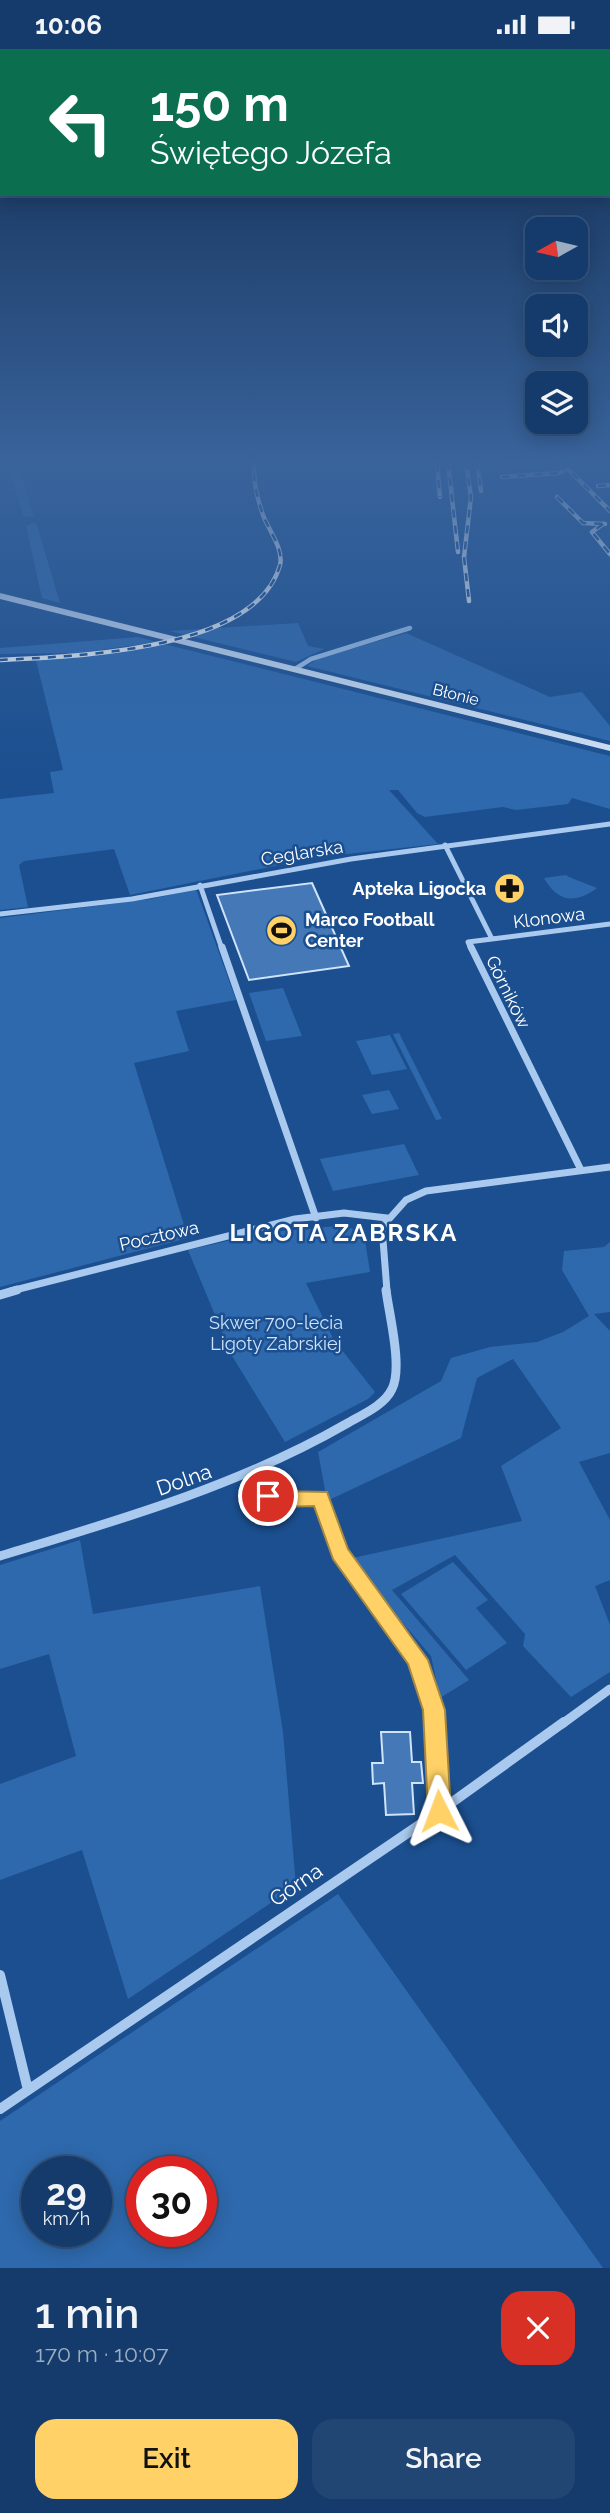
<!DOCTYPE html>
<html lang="en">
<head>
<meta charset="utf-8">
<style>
	body { margin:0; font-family:Raleway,sans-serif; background:#214673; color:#f1f3f6; height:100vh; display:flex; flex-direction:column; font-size:26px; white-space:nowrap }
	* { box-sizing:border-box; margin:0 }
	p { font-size:23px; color:#9dadc1 }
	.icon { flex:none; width:38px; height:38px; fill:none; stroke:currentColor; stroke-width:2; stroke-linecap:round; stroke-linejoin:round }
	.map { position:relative; height:2219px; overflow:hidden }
	.details { display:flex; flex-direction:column; background:#143b6b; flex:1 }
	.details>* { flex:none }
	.guide { position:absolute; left:0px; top:0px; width:611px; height:147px; box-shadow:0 4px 18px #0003,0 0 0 2px #33557e; background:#0b6e4f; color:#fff; overflow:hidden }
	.needle { width:46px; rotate:262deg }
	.fabs { position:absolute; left:525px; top:168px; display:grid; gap:14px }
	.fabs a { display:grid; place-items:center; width:63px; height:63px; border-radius:14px; background:#143b6b; box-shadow:0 4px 18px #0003,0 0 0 2px #33557e; font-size:35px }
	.speed { position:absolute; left:21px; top:2107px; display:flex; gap:14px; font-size:35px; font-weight:700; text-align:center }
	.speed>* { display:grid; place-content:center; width:91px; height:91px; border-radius:50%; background:#143b6b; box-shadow:0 4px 18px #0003,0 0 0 2px #33557e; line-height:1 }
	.speed small { font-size:18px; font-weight:400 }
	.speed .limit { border:10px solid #d22; background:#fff; color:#111 }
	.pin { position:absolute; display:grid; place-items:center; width:60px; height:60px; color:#fff; margin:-30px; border:4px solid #fff; border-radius:50%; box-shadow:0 2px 7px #0007 }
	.me { position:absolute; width:77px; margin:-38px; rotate:357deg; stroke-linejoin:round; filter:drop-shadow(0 0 5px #0008) }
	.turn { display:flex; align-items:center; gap:24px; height:147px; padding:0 35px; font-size:32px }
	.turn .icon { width:91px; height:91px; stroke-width:2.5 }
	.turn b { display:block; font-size:49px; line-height:60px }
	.round { display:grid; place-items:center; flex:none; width:74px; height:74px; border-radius:21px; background:#214673 }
	.overview { display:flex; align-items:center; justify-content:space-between; height:119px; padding:0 35px }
	h1 { font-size:42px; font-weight:600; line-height:52px }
	.primary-button { display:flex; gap:14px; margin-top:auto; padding:14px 35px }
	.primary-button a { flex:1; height:80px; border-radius:21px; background:#ffd166; color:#111; font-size:28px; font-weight:600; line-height:80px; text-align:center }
	.primary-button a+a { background:#214673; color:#f1f3f6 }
	.status { display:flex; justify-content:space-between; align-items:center; height:49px; padding:0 35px; background:#143b6b; direction:ltr }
	.status svg { height:19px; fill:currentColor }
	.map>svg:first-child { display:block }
	.green { fill:#2e69ad; fill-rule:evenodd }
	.building { fill:#4478b7; stroke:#cfe3fa; stroke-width:2 }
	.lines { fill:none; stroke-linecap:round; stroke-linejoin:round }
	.street-far4 { stroke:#a9c9ee; stroke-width:4.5 }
	.street-far3 { stroke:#a9c9ee; stroke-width:5 }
	.street-far2 { stroke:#a9c9ee; stroke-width:7 }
	.street-far1 { stroke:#a9c9ee; stroke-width:9 }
	.street { stroke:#a9c9ee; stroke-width:10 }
	.secondary { fill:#d6e6fa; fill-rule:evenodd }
	.rail-casing { stroke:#fff; stroke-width:4.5 }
	.rail { stroke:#1b4f8f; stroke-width:2.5; stroke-dasharray:8; stroke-linecap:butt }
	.route { fill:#ffd166; stroke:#a68842; stroke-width:2 }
	.labels { text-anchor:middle; stroke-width:5; stroke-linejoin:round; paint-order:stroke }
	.far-street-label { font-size:16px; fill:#fff; stroke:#1b4f8f }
	.street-label { font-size:18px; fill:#fff; stroke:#1b4f8f }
	.poi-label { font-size:18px; font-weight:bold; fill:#fff; stroke:#1b4f8f; text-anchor:end }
	.park-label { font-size:18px; fill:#cfe3fa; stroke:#1b4f8f }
	.near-street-label { font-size:21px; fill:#fff; stroke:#1b4f8f }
	.district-label { font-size:24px; font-weight:bold; letter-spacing:2px; fill:#fff; stroke:#1b4f8f }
</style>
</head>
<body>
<div class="status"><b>10:06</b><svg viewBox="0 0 49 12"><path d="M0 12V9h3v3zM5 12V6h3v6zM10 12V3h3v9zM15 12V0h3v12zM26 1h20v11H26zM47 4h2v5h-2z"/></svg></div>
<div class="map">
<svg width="610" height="2219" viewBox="0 0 610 2219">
	<rect width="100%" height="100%" fill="#1b4f8f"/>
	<!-- green -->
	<path class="green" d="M8 413H18L34 468 23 467Z
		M36 473 60 554 42 549 26 477Z
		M298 574 308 597 324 600 296 613 169 582Z
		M406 584 550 648 582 643 610 677V692L307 617 319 609Z
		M138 588 157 593 79 604 0 605V599Z
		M164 595 610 707V760L572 749 568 755 516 761 503 758 425 768 417 764 398 741H389L438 795 320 808 130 846 114 800 24 812 19 816 28 858 0 861V750L54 744 50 723 63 721 36 611 99 606Z
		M566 826 569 828 597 839C574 856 557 852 544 829Z
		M196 840 236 951 176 962 189 1002 134 1014 188 1189 0 1238V869L151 850Z
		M283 939 302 987 266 992 249 944Z
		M399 984 442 1070 436 1071 393 985Z
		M390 986 407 1020 372 1026 356 992Z
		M389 1041 399 1060 372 1065 362 1046Z
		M404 1095 419 1126 333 1142 320 1110Z
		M337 1177 351 1179 364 1185 370 1223 306 1234 334 1291 375 1343 368 1350 285 1393 232 1307 188 1201 280 1180 281 1182Z
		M610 1193V1263L594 1265 610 1282V1404L579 1413 610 1471V1531L595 1537 610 1576V1623L571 1648 523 1597 525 1585 455 1506 392 1541 469 1631 440 1649 431 1607 348 1510 522 1472 501 1417 561 1379 513 1310 477 1329 461 1389 327 1452 318 1403 441 1332 451 1309 490 1298 537 1293 563 1283 589 1267 562 1221 564 1202 604 1198Z
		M80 1491 93 1565 260 1537 283 1683 296 1837 128 1950 82 1801 0 1831V1735L76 1707 49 1605 0 1620V1516Z
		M453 1513 488 1551 476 1559 507 1594 466 1621 401 1545Z
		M338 1845 603 2219H0V2072ZM37 2123H96V2182H37ZM142 2123H201V2182H142Z"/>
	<!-- building -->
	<path class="building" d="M312 834 349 917 249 931 217 846Z
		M381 1683H410L412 1713H421L423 1734H412L414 1765 386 1766 384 1734 373 1735 372 1714H383Z"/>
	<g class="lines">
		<!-- street-far4 -->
		<path class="street-far4" d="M295 620 311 610 410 579"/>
		<!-- street-far3 -->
		<path class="street-far3" d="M445 796 492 890 468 893 471 900
			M200 836 222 900
			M0 865 132 850 351 810 610 775
			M492 890 610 875"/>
		<!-- street-far2 -->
		<path class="street-far2" d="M222 898 316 1169
			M471 898 581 1121
			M11 1242 295 1170 344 1164 387 1169
			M387 1242 382 1178 406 1151 426 1142 610 1118"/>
		<!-- street-far1 -->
		<path class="street-far1" d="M0 1246 17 1241
			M252 1425C270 1452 289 1452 320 1449L340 1504 422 1620 435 1675
			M0 1507C119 1471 238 1437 346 1375 361 1366 384 1357 392 1340 403 1319 389 1265 386 1241
			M562 1675 610 1640"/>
		<!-- street -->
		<path class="street" d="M435 1673 440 1762
			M0 1926 28 2041
			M0 2060 440 1762 564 1673"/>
		<!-- secondary -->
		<path class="secondary" d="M0 544 610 696V702L0 550Z"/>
		<defs>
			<path id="rail" d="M448 413 458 503
				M466 413 471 448 464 508 469 552
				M477 413 481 442
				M507 413H545
				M561 413 610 462
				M437 415 440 448
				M502 428 559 424 564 422 563 415
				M598 437 610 436
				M557 448 583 474 605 475
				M603 475 592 483 610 505
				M0 611C73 607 256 603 280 516 284 500 268 480 263 466 257 449 253 431 254 413"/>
		</defs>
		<!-- rail casing -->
		<use href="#rail" class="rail-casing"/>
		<!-- rail -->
		<use href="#rail" class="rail"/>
	</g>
	<!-- sky -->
	<linearGradient id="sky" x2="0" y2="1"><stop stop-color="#0f2b4f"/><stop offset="0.57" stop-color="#39639b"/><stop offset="1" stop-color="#39639b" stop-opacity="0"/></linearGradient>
	<rect width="610" height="723" fill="url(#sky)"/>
	<!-- route -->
	<path class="route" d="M268 1439 278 1442 327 1443 348 1500 428 1611 445 1661 451 1762 447 1770 439 1773 431 1770 428 1762 423 1661 408 1615 333 1510 314 1457 278 1458 262 1453 259 1447 262 1441Z"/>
	<!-- icons -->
	<defs>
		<symbol id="pharmacy-disc" viewBox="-11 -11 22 22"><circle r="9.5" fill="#ffd166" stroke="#1b4f8f"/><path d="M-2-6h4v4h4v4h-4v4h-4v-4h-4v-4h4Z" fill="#111"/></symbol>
		<symbol id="stadium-disc" viewBox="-11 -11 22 22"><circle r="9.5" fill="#ffd166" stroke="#1b4f8f"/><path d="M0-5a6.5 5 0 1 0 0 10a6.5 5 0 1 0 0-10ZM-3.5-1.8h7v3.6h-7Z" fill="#111"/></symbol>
	</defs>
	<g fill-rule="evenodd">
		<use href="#pharmacy-disc" x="492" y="822" width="35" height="35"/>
		<use href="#stadium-disc" x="264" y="864" width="35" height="35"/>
	</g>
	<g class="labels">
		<!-- far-street labels -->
		<g class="far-street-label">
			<text transform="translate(456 645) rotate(14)" y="6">Błonie</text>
		</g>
		<!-- street labels -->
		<g class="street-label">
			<text transform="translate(302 804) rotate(-9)" y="6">Ceglarska</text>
			<text transform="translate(549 869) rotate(-7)" y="6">Klonowa</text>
			<text transform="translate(508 943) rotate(64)" y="6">Górników</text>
			<text transform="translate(159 1187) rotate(-13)" y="6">Pocztowa</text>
		</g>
		<!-- poi labels -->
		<g class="poi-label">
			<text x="486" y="846">Apteka Ligocka</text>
			<text x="305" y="877" text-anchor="start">Marco Football<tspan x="305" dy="21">Center</tspan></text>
		</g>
		<!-- park labels -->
		<g class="park-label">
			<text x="276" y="1280">Skwer 700-lecia<tspan x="276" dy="21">Ligoty Zabrskiej</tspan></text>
		</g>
		<!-- near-street labels -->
		<g class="near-street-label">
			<text transform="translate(184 1431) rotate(-19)" y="7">Dolna</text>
			<text transform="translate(296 1836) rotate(-34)" y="7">Górna</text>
		</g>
		<!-- district labels -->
		<g class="district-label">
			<text x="344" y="1192">LIGOTA ZABRSKA</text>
		</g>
	</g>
</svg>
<div class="fabs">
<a><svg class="needle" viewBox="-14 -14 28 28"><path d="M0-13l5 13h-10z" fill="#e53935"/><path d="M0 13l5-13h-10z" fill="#9dadc1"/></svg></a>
<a><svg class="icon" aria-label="sound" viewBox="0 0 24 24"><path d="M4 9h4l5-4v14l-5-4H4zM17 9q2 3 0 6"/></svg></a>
<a><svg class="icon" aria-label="layers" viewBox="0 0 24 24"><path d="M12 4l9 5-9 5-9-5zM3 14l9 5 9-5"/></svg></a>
</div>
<div class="speed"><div>29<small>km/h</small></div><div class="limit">30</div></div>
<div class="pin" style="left:268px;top:1447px;background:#d93025"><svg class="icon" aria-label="arrive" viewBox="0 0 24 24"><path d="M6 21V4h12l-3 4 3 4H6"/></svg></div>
<svg class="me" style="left:439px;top:1762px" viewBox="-20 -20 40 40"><path d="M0-17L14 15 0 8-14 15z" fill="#ffd166" stroke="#fff" stroke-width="4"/></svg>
<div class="guide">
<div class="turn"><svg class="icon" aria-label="left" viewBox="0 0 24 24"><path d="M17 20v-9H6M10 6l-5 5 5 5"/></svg><div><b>150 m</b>Świętego Józefa</div></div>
</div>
</div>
<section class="details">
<div class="overview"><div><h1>1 min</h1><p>170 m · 10:07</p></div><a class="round" style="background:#d93025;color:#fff"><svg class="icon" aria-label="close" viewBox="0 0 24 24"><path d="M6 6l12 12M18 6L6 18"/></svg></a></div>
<div class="primary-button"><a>Exit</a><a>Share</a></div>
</section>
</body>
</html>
